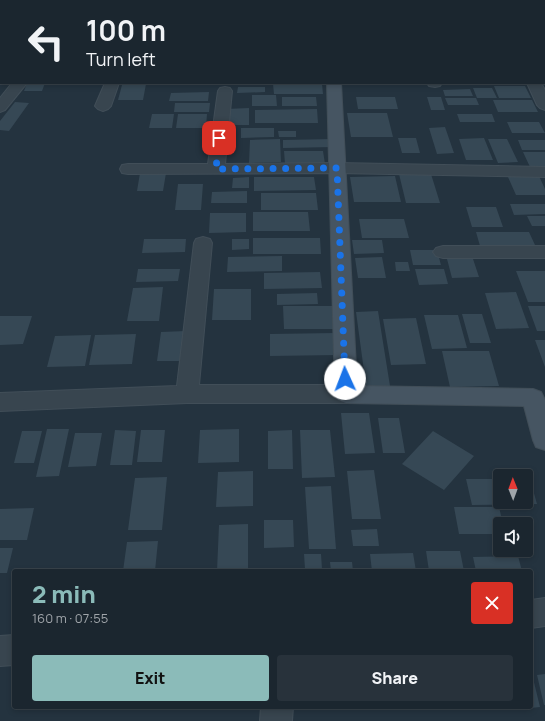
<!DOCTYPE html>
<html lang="en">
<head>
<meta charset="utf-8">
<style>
	body { margin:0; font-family:Manrope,sans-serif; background:#28323b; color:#f1f3f6; height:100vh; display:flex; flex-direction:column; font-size:15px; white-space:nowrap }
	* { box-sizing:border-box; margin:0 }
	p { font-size:13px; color:#a0a5aa }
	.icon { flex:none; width:22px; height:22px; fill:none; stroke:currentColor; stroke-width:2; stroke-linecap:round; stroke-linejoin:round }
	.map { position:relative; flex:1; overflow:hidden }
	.side { position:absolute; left:12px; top:569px; width:521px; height:140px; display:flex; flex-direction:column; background:#1b262f; border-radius:4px; box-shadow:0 2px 6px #0003,0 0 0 1px #39434b }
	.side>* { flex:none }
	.banner { position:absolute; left:0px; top:0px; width:545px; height:84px; box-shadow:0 2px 6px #0003,0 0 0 1px #39434b; background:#1b262f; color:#f1f3f6; overflow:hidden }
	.needle { width:26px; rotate:359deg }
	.controls { position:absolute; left:493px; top:469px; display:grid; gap:8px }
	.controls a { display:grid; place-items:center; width:40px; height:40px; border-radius:4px; background:#1b262f; box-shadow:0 2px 6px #0003,0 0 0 1px #39434b; font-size:20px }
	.pin { position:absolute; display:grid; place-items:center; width:34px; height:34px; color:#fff; margin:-17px; border-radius:8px; box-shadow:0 2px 6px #0006 }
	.me { position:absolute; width:44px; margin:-22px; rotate:358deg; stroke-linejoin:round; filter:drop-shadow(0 0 3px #0008) }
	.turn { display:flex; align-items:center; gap:14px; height:84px; padding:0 20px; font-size:18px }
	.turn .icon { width:52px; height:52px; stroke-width:2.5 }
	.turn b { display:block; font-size:28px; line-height:34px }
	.round { display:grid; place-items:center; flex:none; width:42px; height:42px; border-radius:4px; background:#28323b }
	.overview { display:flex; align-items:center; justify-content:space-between; height:68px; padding:0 20px }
	h1 { font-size:24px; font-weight:800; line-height:30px; color:#8bbbb9 }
	.primary-button { display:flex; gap:8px; margin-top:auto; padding:8px 20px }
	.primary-button a { flex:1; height:46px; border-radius:4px; background:#8bbbb9; color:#111; font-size:16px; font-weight:800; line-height:46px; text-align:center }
	.primary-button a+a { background:#28323b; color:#f1f3f6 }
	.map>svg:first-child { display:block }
	.building { fill:#364855 }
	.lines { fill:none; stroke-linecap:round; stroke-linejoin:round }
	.minor-casing { stroke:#414e58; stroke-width:2 }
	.tertiary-casing { stroke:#414e58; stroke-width:2 }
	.secondary-casing { stroke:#414e58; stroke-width:2 }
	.minor { fill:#38454f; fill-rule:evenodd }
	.tertiary { fill:#38454f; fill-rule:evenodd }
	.secondary { fill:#465562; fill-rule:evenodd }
	.route { stroke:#1a73e8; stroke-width:7; stroke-dasharray:0 12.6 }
</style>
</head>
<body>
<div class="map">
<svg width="545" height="721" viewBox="0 0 545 721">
	<rect width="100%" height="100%" fill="#24333f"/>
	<!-- building -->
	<path class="building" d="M27 83H45L42 91H24Z
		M284 83 322 84 323 94H274L273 84H284Z
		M146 84 143 100H118L122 85Z
		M494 86H525L531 98H499Z
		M238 87H265V92L237 93Z
		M473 88H492L497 98H477Z
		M470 89 473 96H445L443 90Z
		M209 92 208 101H169L171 93Z
		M252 95H276L277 106H252Z
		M282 97H316L317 106H282Z
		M356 97H395L398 109H358Z
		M427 97H441L445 110H431Z
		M445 98H476L479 105H448Z
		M493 100H532L538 112H498Z
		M15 102 29 103 9 131 0 130V121Z
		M175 103H210L209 112H174Z
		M249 108V125H226V109Z
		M317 109 318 123H255V110Z
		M347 113H387L393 137H351Z
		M152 114H174L172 128H149Z
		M178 114H207L206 128H176Z
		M457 114H492L495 122H460Z
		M507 122H539L545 133H512Z
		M445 127 454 153 437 154 429 128Z
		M241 128H274V137L241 138Z
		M278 131H296V137H279Z
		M398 138H416L420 153H402Z
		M484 138 493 160H466L459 139Z
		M280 139 281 162 249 163 250 140Z
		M333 139 334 147 283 148V140Z
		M488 139H507L518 162 498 163Z
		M518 140H545V150H522Z
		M284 151H323L325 164H285Z
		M523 152H545V167H530Z
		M140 173H166L163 191H137Z
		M399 174H431L440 203H406Z
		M395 176 401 202H354L350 177Z
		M539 176 545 189V195H516L508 177Z
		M249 177V188H232L233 178Z
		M254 177H314L316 190 254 191Z
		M178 184H203L201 210H175Z
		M247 191V203H211L212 192Z
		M261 193H316L318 210H261Z
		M510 204H545V214L514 215Z
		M466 207H496L503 227H472Z
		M253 212H308L310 231H253Z
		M210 213H246V232L209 233Z
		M527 216H545V226H532Z
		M359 219H404L409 238H362Z
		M476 232H529L535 245 480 246Z
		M253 238H320L321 254H253Z
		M144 239H186L185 252 142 253Z
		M232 239H249V249L232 250Z
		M352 240H382L384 253 354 254Z
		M410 250H437L441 265H413Z
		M282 256V271L227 272 228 257Z
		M382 257 386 278H358L355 258Z
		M447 259H473L479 277 452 278Z
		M395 262H408L410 271H396Z
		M138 269H180L178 281 136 282Z
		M415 269H444L448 284 419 285Z
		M516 271H545V302H528Z
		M320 272 322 288 264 289V273Z
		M163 287 159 321H127L133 288Z
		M214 289H251V320H212Z
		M516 292 529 328 496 329 485 293Z
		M317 293 318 304 277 305V294Z
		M283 306H332L334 329H284Z
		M528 306H545V331H537Z
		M378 311 390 386H366L356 312Z
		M462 314H482L491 343H470Z
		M424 315H458L467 348 432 349Z
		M0 316H32L23 344 0 345Z
		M416 318 426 364 391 365 383 319Z
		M186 331 183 361H157L161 332Z
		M336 333 338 355 270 356V334Z
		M136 334 132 364 89 365 95 335Z
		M91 335 85 366 47 367 55 336Z
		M535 340H545V367Z
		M442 351H489L499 386 450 387Z
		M341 413H369L375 453 345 454Z
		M378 418H399L405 453H383Z
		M47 429H69L59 476 36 477Z
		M239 429V462L198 463 200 430Z
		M115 430 136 431 132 465H110Z
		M141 430H165L162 462H137Z
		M292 430 293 469H268V431Z
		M300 430H330L335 477 302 478Z
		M22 431H42L34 463H14Z
		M433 431 474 456 444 490 402 464Z
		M75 433H102L96 466 68 467Z
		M374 470 381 519H352L347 471Z
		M253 471V506L216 507 218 472Z
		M167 477 162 530H128L135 478Z
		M466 479H500V502H526V479H530L537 504 472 505Z
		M331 486 336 549H309L305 487Z
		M454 507H499L503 524H500V534H459Z
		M34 508 27 540H0V509Z
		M264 520H293L294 547 264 548Z
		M248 524V571H217L219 525Z
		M377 529 379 546H353L351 530Z
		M158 541 155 571H123L127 542Z
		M0 548H13L7 573H0Z
		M426 551H460L464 571H429Z
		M413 553 416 571H372L370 554Z
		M304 554H321L322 569H305Z
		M518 556 522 571H476L473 557Z
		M330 562H352L353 571H331Z
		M532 674 540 707 531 708Z
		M545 674V705H544L537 675Z"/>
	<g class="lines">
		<defs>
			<path id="minor" d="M72 0H84V1H72Z
				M167 0H179V1H167Z
				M405 0H417V1H405Z
				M488 0H500V1H488Z
				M12 83H27L5 110 0 112V98Z
				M105 83H119L111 106 108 109 103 111 98 109 95 106Z
				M427 83H442L440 86 435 87 429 86Z
				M527 83H541L545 90V110L540 108 537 105Z
				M225 87 230 88 232 91 225 164 337 163 545 167V177L337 173 128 174 122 173 120 169 122 165 128 164H208L218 91 220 88Z
				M203 237 210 239 212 243 199 385H346L354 388 357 394 354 400 346 403H187L0 411V393L177 386 194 243 196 239Z
				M443 246H545V258H443L436 256 433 252 436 248Z
				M545 598V626L531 628V600Z
				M14 635V665L0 666V636Z
				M261 707H293L292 721H260Z"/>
			<path id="tertiary" d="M544 34H545V42H544Z"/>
			<path id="secondary" d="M0 32H1V40H0Z
				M327 83H341L357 386 533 389 541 392 545 400V450L536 447 533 440 524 406 346 403 338 400 335 394Z"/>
		</defs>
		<!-- minor casing -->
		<use href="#minor" class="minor-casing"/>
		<!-- tertiary casing -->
		<use href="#tertiary" class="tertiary-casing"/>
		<!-- secondary casing -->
		<use href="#secondary" class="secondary-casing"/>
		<!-- minor -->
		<use href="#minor" class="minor"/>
		<!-- tertiary -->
		<use href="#tertiary" class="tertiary"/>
		<!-- secondary -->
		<use href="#secondary" class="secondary"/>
	</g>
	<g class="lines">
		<!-- route -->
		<path class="route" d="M219 138 216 169 337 168 345 379"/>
	</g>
</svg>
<div class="controls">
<a><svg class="needle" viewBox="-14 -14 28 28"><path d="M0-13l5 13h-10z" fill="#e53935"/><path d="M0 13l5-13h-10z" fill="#a0a5aa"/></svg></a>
<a><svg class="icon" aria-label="sound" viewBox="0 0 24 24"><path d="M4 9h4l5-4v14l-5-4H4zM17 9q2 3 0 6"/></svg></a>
</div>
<div class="pin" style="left:219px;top:138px;background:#d93025"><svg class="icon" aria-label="arrive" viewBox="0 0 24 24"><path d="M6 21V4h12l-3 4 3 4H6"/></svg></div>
<svg class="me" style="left:345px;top:379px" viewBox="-20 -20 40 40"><circle r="19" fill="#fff"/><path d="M0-13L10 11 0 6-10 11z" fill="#1a73e8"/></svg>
<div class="banner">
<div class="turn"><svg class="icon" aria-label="left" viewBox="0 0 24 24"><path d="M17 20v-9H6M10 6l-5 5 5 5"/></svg><div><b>100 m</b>Turn left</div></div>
</div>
<section class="side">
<div class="overview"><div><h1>2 min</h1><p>160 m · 07:55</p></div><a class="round" style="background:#d93025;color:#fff"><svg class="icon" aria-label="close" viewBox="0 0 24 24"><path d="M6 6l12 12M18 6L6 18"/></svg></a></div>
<div class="primary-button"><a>Exit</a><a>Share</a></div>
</section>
</div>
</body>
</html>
